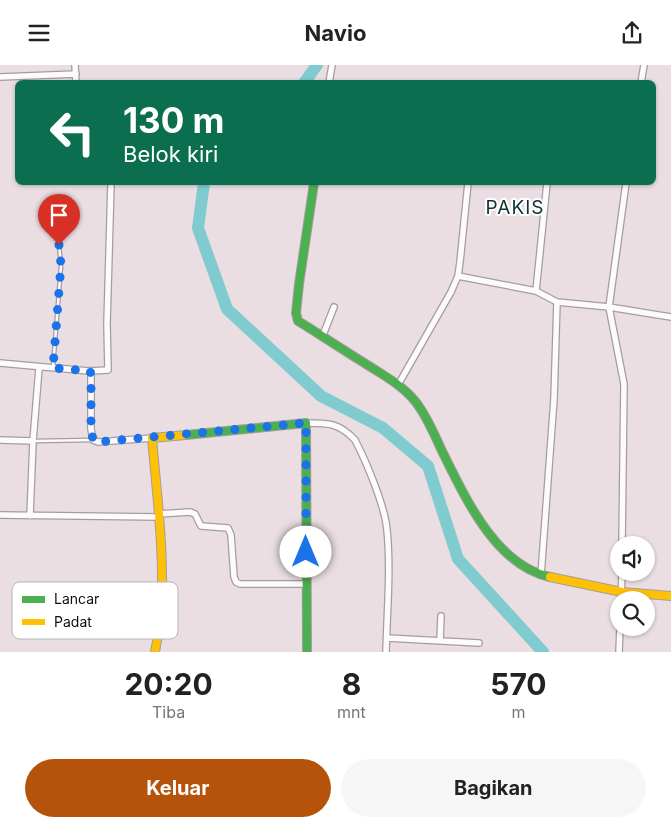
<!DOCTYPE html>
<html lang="id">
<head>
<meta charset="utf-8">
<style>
	body { margin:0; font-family:Inter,sans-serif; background:#f6f6f6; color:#222; height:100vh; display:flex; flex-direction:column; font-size:19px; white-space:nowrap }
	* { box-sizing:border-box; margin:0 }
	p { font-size:16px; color:#767676 }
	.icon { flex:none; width:28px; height:28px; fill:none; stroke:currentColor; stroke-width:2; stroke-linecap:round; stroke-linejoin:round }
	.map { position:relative; height:587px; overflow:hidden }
	.sheet { display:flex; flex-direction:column; background:#fff; flex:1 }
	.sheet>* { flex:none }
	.hud { position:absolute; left:15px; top:15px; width:641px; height:105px; border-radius:8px; box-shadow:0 1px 4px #0004; background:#0b6e4f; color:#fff; overflow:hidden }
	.controls { position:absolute; left:610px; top:471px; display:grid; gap:10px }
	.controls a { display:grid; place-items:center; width:45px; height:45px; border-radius:50%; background:#fff; box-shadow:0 1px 4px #0004; font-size:25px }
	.pin { position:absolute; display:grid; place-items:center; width:42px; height:42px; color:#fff; margin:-51px -21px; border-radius:50% 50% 50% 0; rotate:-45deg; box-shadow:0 0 5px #0007 }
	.pin .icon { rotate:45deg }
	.me { position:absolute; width:55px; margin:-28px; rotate:0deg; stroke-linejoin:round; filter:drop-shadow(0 0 4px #0008) }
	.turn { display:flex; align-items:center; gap:18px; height:105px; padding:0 25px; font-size:22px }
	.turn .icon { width:65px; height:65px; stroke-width:2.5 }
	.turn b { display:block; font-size:35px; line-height:42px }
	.eta { display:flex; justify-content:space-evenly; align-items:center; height:85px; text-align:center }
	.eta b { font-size:30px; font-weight:700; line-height:35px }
	.action { display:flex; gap:10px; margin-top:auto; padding:10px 25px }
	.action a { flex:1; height:58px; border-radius:30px; background:#b45309; color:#fff; font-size:20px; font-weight:700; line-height:58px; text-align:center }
	.action a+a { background:#f6f6f6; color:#222 }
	header { display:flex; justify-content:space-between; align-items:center; height:65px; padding:0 25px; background:#fff; font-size:22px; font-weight:700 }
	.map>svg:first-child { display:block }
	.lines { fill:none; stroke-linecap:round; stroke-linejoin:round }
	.river { stroke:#7fcbd0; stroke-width:12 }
	.lane-casing { stroke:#a69c9f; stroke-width:5 }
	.street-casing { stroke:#a69c9f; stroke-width:8 }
	.fast-casing { stroke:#a69c9f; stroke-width:10 }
	.slow-casing { stroke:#a69c9f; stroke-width:10 }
	.lane { stroke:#fcfafb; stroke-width:2.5 }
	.street { stroke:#fcfafb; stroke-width:5.5 }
	.fast { stroke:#4caf50; stroke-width:8 }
	.slow { stroke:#ffc107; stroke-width:8 }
	.route { stroke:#1a73e8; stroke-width:9; stroke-dasharray:0 16.2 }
	.labels { text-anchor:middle; stroke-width:4; stroke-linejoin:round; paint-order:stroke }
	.quarter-label { font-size:19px; letter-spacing:1px; fill:#0e3133; stroke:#fff }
	.key { fill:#fff; stroke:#b8b6b7; stroke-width:1 }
	.key-label { font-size:14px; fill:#140c0f }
</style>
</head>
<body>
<header><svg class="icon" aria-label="menu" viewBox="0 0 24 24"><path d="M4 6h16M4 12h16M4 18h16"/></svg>Navio<svg class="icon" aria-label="share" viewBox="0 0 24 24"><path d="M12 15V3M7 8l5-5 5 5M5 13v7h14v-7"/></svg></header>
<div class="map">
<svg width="671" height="587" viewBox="0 0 671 587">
	<rect width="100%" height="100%" fill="#eadee2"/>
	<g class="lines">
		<!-- river -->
		<path class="river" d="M304 18 317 0
			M204 118 198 163 227 244 321 331 383 363 428 401 458 494 543 587"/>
		<defs>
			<path id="lane" d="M53 302 61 201 59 180 65 132
				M35 376 92 375"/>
			<path id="street" d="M75 0 76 18
				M0 12 76 9
				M329 18 332 0
				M641 18 644 0
				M458 211 536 226 557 237 609 242 671 252
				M536 226 547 118
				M323 270 334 242
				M0 298 89 306 108 305 107 259 111 118
				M89 306 91 309V364L93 375 98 377 152 373
				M398 320 451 227 458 211 460 197 468 118
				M306 358C329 358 339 358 355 375 366 396 385 441 387 465 391 505 387 546 386 587
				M0 375 33 376
				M158 449 190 447 195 449 201 461 228 463 231 470 234 512 236 517 240 519H307
				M0 450 159 452
				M30 451 33 376 39 303
				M622 480 624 319 609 242 626 118
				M541 510 554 334 557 237
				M621 535 622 508
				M387 573 479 578
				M440 576 441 551
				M619 587 620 562"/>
			<path id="fast" d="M314 118 299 219 296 248 298 256C321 270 343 285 366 299 383 310 402 320 415 336 427 351 434 369 442 386 465 432 495 500 550 512
				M186 370 306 358 307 587"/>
			<path id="slow" d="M550 512 622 527 671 531
				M155 587C157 575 160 562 161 549 165 491 157 431 152 373L186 370"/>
		</defs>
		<!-- lane casing -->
		<use href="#lane" class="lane-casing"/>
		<!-- street casing -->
		<use href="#street" class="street-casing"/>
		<!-- fast casing -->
		<use href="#fast" class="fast-casing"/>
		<!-- slow casing -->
		<use href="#slow" class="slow-casing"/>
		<!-- lane -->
		<use href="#lane" class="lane"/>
		<!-- street -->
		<use href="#street" class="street"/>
		<!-- fast -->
		<use href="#fast" class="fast"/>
		<!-- slow -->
		<use href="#slow" class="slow"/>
	</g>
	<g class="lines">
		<!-- route -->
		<path class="route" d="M59 180 61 200 53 303 90 306 91 309V364L93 375 98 377 306 358V487"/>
	</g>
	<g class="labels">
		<!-- quarter labels -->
		<g class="quarter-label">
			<text x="515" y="149">PAKIS</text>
		</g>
	</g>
	<!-- legend -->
	<rect x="12" y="517" width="166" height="57" rx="8" class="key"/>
	<rect x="22" y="531" width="23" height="7" fill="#4caf50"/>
	<rect x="22" y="554" width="23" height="6" fill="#ffc107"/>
	<g class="key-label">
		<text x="54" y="539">Lancar</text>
		<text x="54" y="562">Padat</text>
	</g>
</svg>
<div class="controls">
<a><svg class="icon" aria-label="sound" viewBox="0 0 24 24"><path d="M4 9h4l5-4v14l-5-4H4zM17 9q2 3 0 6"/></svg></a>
<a><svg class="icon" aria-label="search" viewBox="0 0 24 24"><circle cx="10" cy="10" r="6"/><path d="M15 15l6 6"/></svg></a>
</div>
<div class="pin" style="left:59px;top:180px;background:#d93025"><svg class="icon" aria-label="arrive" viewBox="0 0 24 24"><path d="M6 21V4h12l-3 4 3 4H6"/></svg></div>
<svg class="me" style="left:306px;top:487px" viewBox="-20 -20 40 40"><circle r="19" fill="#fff"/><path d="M0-13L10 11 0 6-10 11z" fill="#1a73e8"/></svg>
<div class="hud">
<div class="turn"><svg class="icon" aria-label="left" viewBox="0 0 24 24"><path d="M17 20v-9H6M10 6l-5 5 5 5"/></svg><div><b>130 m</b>Belok kiri</div></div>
</div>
</div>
<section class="sheet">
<div class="eta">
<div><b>20:20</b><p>Tiba</p></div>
<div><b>8</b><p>mnt</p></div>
<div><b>570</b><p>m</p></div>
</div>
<div class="action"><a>Keluar</a><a>Bagikan</a></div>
</section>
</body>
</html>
